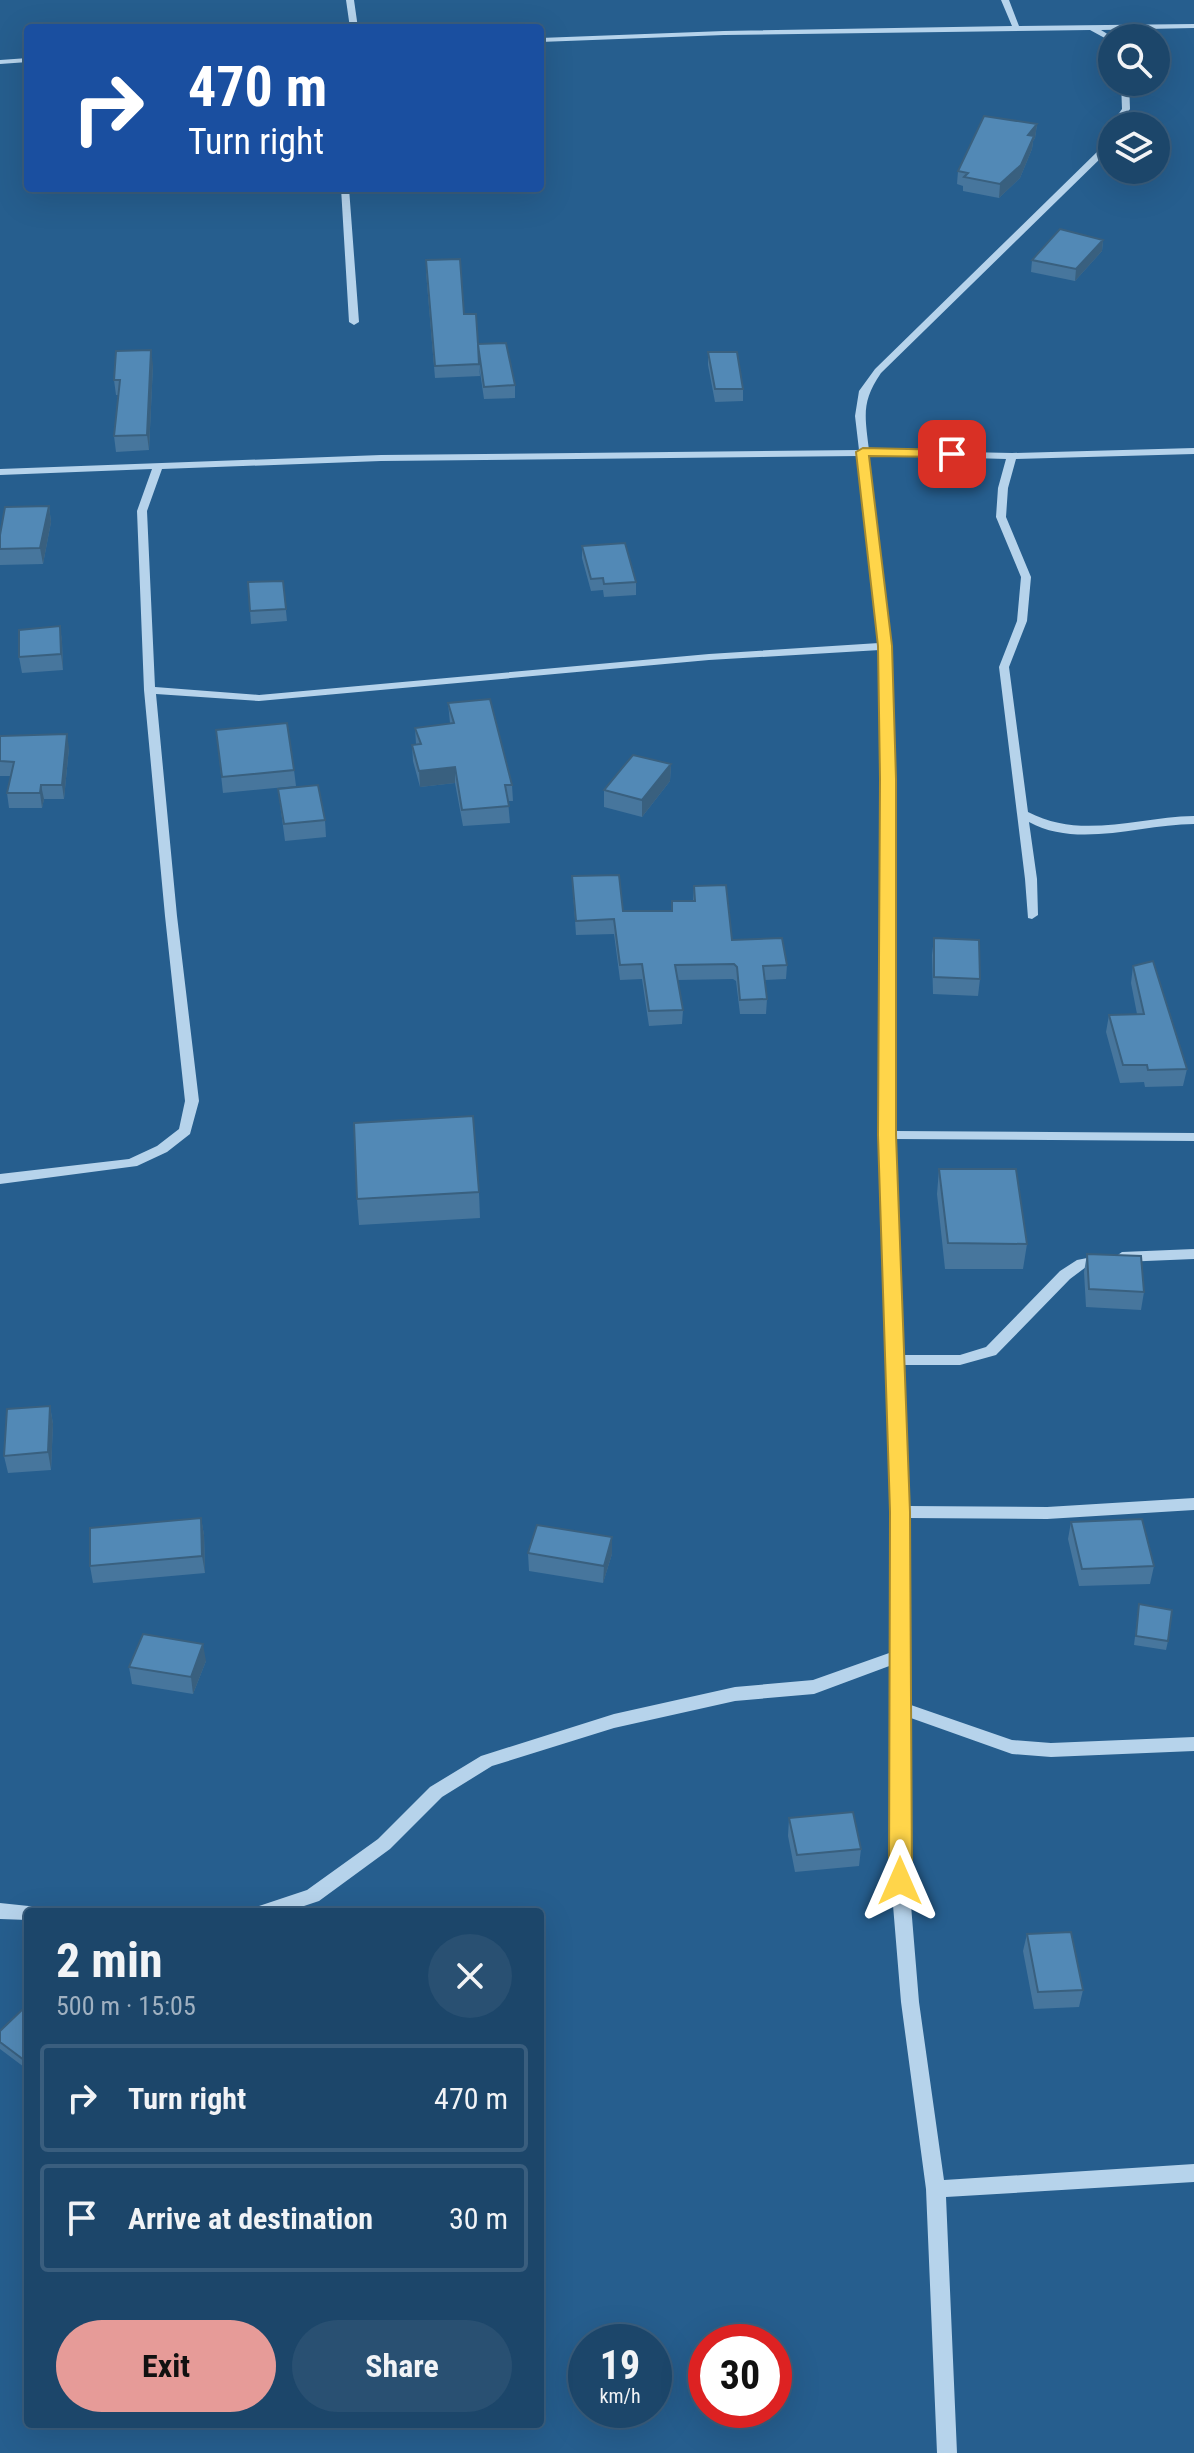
<!DOCTYPE html>
<html lang="en">
<head>
<meta charset="utf-8">
<style>
	body { margin:0; font-family:"Roboto Condensed",sans-serif; background:#295072; color:#f1f3f6; height:100vh; display:flex; flex-direction:column; font-size:30px; white-space:nowrap }
	* { box-sizing:border-box; margin:0 }
	p { font-size:26px; color:#a0b1c1 }
	.icon { flex:none; width:44px; height:44px; fill:none; stroke:currentColor; stroke-width:2; stroke-linecap:round; stroke-linejoin:round }
	.map { position:relative; flex:1; overflow:hidden }
	.sheet { position:absolute; left:24px; top:1908px; width:520px; height:520px; display:flex; flex-direction:column; background:#1c466a; border-radius:8px; box-shadow:0 8px 32px #0002,0 0 0 2px #3a5e7e }
	.sheet>* { flex:none }
	.hud { position:absolute; left:24px; top:24px; width:520px; height:168px; border-radius:8px; box-shadow:0 8px 32px #0002,0 0 0 2px #3a5e7e; background:#1a4fa0; color:#fff; overflow:hidden }
	.buttons { position:absolute; left:1098px; top:24px; display:grid; gap:16px }
	.buttons a { display:grid; place-items:center; width:72px; height:72px; border-radius:50%; background:#1c466a; box-shadow:0 8px 32px #0002,0 0 0 2px #3a5e7e; font-size:40px }
	.speed { position:absolute; left:568px; top:2324px; display:flex; gap:16px; font-size:40px; font-weight:700; text-align:center }
	.speed>* { display:grid; place-content:center; width:104px; height:104px; border-radius:50%; background:#1c466a; box-shadow:0 8px 32px #0002,0 0 0 2px #3a5e7e; line-height:1 }
	.speed small { font-size:20px; font-weight:400 }
	.speed .limit { border:12px solid #d22; background:#fff; color:#111 }
	.pin { position:absolute; display:grid; place-items:center; width:68px; height:68px; color:#fff; margin:-34px; border-radius:16px; box-shadow:0 4px 12px #0006 }
	.me { position:absolute; width:88px; margin:-44px; rotate:0deg; stroke-linejoin:round; filter:drop-shadow(0 0 6px #0008) }
	.turn { display:flex; align-items:center; gap:28px; height:168px; padding:0 32px; font-size:36px }
	.turn .icon { width:104px; height:104px; stroke-width:2.5 }
	.turn b { display:block; font-size:56px; line-height:68px }
	.round { display:grid; place-items:center; flex:none; width:84px; height:84px; border-radius:42px; background:#295072 }
	.summary { display:flex; align-items:center; justify-content:space-between; height:136px; padding:0 32px }
	h1 { font-size:48px; font-weight:700; line-height:60px }
	.primary-button { display:flex; gap:16px; margin-top:auto; padding:16px 32px }
	.primary-button a { flex:1; height:92px; border-radius:48px; background:#e69b98; color:#111; font-size:32px; font-weight:700; line-height:92px; text-align:center }
	.primary-button a+a { background:#295072; color:#f1f3f6 }
	ul { padding:0; list-style:none }
	li { display:flex; align-items:center; gap:24px; height:108px; margin:0 16px 12px; padding:0 16px; border:4px solid #3a5e7e; border-radius:8px }
	li div { flex:1 }
	li b { display:block; font-size:30px }
	li em { font-style:normal }
	.map>svg:first-child { display:block }
	.lines { fill:none; stroke-linecap:round; stroke-linejoin:round }
	.minor { fill:#b6d3eb; fill-rule:evenodd }
	.wall { fill:#47769d }
	.shaded-wall { fill:#39607f }
	.building { fill:#5289b6; stroke:#39607f; stroke-width:2 }
	.route { fill:#ffd54a; stroke:#a68a30; stroke-width:2 }
</style>
</head>
<body>
<div class="map">
<svg width="1194" height="2453" viewBox="0 0 1194 2453">
	<rect width="100%" height="100%" fill="#265e8e"/>
	<g class="lines">
		<!-- minor -->
		<path class="minor" d="M346 0H354L358 28H350Z
			M1001 0H1009L1019 26 1194 24V28L1101 30 1114 38H1112V42L1090 30 724 35 540 42V38L724 31 1012 26Z
			M28 58V62L0 64V60Z
			M1121 82H1129L1130 109 1118 126H1112V128L1110 126 1122 109Z
			M1112 129V140L1106 153 881 373C861 402 865 416 869 450L1012 453 1194 448V454L1016 459 1008 488 1006 517 1031 577 1027 621 1009 667 1028 812C1081 840 1137 817 1194 816V824C1142 824 1078 849 1029 822L1037 879 1038 915 1032 919 1028 918 1025 879 999 667 1017 621 1021 577 996 517 998 488 1006 459 869 455 890 646 894 779V1131L1194 1133V1141L894 1139 902 1355H960L986 1347 1060 1271 1077 1260 1102 1255 1109 1260 1107 1263 1086 1267 1070 1279 996 1355 960 1365H902L908 1506 1047 1507 1194 1498V1510L1047 1519 908 1518V1704L1012 1740 1051 1743 1194 1737V1751L1051 1757 1012 1754 908 1717 909 1881 919 2002 944 2180 1194 2164V2182L946 2197 957 2453H937L926 2189 901 2002 891 1881 892 1665 814 1694 735 1701 614 1728 492 1766 442 1797 390 1849 319 1901 286 1912H253L256 1907 307 1890 378 1839 430 1787 481 1756 614 1714 735 1687 813 1680 892 1652V1512L886 1360 880 1135 882 779 880 650 709 660 259 701 156 694 177 916 199 1101 190 1134 167 1152 137 1166 0 1184V1174L129 1159 157 1146 179 1129 185 1101 165 916 144 690 137 511 152 469 0 475V469L381 455 859 450 855 416 859 391 875 369 1099 150 1108 131ZM859 456 879 643 709 654 259 695 155 687 147 511 162 469 381 461Z
			M341 188H349L359 322 354 325 349 322Z
			M1194 1249V1259L1122 1262 1115 1257 1122 1252Z
			M0 1903 38 1907 41 1912H28V1920L0 1919Z"/>
	</g>
	<!-- wall -->
	<path class="wall" d="M1037 124 1035 138 1033 141 1032 149 1020 178 999 198 963 191V186L957 184 958 171Z
		M1103 240 1102 251 1075 281 1031 272 1032 260Z
		M426 272 464 314 478 344 515 385V398L484 399 479 365 480 376 435 378Z
		M708 352 743 389V401L715 402 708 365Z
		M153 365 149 450 116 452 114 436 118 395H116L114 380Z
		M49 506 51 522 43 564 0 565V535Z
		M582 546 636 582V595L604 597 603 590 591 591 582 558Z
		M283 581 287 621 251 624 248 582Z
		M60 626 62 642 63 670 22 673 19 657Z
		M448 703 512 785 513 801H508L510 823 463 826 455 783 420 787 413 761 412 745 416 744 415 728 450 723Z
		M216 730 294 770 296 786 223 793Z
		M0 736 69 748 64 799H44L42 808H9L7 793 11 776H0Z
		M671 764 670 781 642 817 604 807V790Z
		M278 789 325 820 326 837 285 841Z
		M572 876 623 911H672L693 901 694 886 732 940 787 965 786 979 765 980 767 999 766 1014H740L736 981 733 979 678 980 683 1010 682 1024 649 1026 642 979 620 980 614 934 576 935Z
		M934 938 980 979 978 996 933 994 932 955Z
		M1133 966 1187 1069 1183 1086 1145 1087 1144 1082 1120 1083 1106 1032 1109 1015 1137 1014 1131 983Z
		M939 1169 1027 1244 1023 1269H945L937 1194Z
		M479 1192 480 1218 359 1225 357 1199Z
		M1087 1254 1144 1292 1141 1310 1086 1307 1084 1272Z
		M50 1406 53 1424 51 1470 8 1473 4 1456Z
		M201 1518 204 1535 205 1573 93 1583 90 1566Z
		M1071 1522 1154 1566 1150 1584 1079 1586 1068 1539Z
		M528 1553 612 1554 603 1583 529 1571Z
		M1139 1604 1168 1641 1166 1650 1134 1645Z
		M206 1661 193 1694 132 1684 129 1667Z
		M789 1818 861 1849 859 1866 795 1872 788 1836Z
		M1027 1934 1083 1990 1079 2007 1034 2009 1023 1951Z
		M28 2009V2070L0 2049V2031Z"/>
	<!-- shaded-wall -->
	<path class="shaded-wall" d="M1037 124 1035 138 1033 141 1032 149 1020 178 999 198 1000 184 1028 135Z
		M1103 240 1102 251 1075 281 1076 269Z
		M151 350 153 365 149 450 147 435Z
		M49 506 51 522 43 564 40 548Z
		M60 626 62 642 63 670 61 654Z
		M67 734 69 748 64 799 62 785Z
		M671 764 670 781 642 817V800Z
		M455 767V783L420 787 419 771Z
		M41 785 44 799 42 808 40 793Z
		M50 1406 53 1424 51 1470 48 1452Z
		M201 1518 204 1535 205 1573 202 1556Z
		M612 1537V1554L603 1583 604 1566Z
		M203 1644 206 1661 193 1694 191 1677Z"/>
	<!-- building -->
	<path class="building" d="M984 116 1037 124 1028 135 1034 136 1021 165 1000 184 964 177 968 173 958 171Z
		M1060 229 1103 240 1076 269 1032 260Z
		M460 259 464 314H476L478 344 506 343 515 385 484 387 478 345 479 364 435 366 426 260Z
		M151 350 147 435 114 436 120 380H114L116 351Z
		M708 352H737L743 389H715Z
		M49 506 40 548 0 549V535L5 507Z
		M625 543 636 582 604 584 603 578 591 579 582 546Z
		M283 581 286 609 250 611 248 582Z
		M60 626 61 654 19 657V630Z
		M490 699 512 785H505L509 806 462 810 455 767 419 771 412 745 421 744 415 728 454 723 448 703Z
		M287 723 294 770 222 777 216 730Z
		M67 734 62 785H41L40 793H7L14 762 0 761V736Z
		M633 755 671 764 642 800 604 790Z
		M318 785 325 820 284 824 278 789Z
		M619 875 623 911H672V901H695L694 886 726 885 732 940 782 938 787 965 763 966 767 999 740 1000 737 967 734 964 675 965 683 1010 649 1011 642 964 620 965 614 919 576 921 572 876Z
		M934 938 979 940 980 979 934 977Z
		M1153 961 1187 1069 1148 1070 1147 1065H1123L1109 1015 1144 1014 1133 966Z
		M473 1116 479 1192 357 1199 354 1123Z
		M939 1169H1016L1027 1244 948 1243Z
		M1087 1254 1141 1256 1144 1292 1089 1289Z
		M50 1406 48 1452 4 1456 7 1409Z
		M201 1518 202 1556 90 1566V1528Z
		M1142 1519 1154 1566 1082 1569 1071 1522Z
		M537 1525 612 1537 604 1566 528 1553Z
		M1139 1604 1172 1610 1168 1641 1136 1636Z
		M143 1634 203 1644 191 1677 129 1667Z
		M853 1812 861 1849 797 1855 789 1818Z
		M1071 1932 1083 1990 1038 1992 1027 1934Z
		M25 2007 28 2009V2063L0 2042V2031Z"/>
	<!-- route -->
	<path class="route" d="M863 448 952 450 959 454 952 457 869 456 892 646 896 779V1135L910 1512 912 1881 908 1888 900 1891 892 1888 889 1881 890 1512 878 1135 880 779 878 646 856 452Z"/>
</svg>
<div class="buttons">
<a><svg class="icon" aria-label="search" viewBox="0 0 24 24"><circle cx="10" cy="10" r="6"/><path d="M15 15l6 6"/></svg></a>
<a><svg class="icon" aria-label="layers" viewBox="0 0 24 24"><path d="M12 4l9 5-9 5-9-5zM3 14l9 5 9-5"/></svg></a>
</div>
<div class="speed"><div>19<small>km/h</small></div><div class="limit">30</div></div>
<div class="pin" style="left:952px;top:454px;background:#d93025"><svg class="icon" aria-label="arrive" viewBox="0 0 24 24"><path d="M6 21V4h12l-3 4 3 4H6"/></svg></div>
<svg class="me" style="left:900px;top:1881px" viewBox="-20 -20 40 40"><path d="M0-17L14 15 0 8-14 15z" fill="#ffd54a" stroke="#fff" stroke-width="4"/></svg>
<div class="hud">
<div class="turn"><svg class="icon" aria-label="right" viewBox="0 0 24 24"><path d="M7 20v-9h11M14 6l5 5-5 5"/></svg><div><b>470 m</b>Turn right</div></div>
</div>
<section class="sheet">
<div class="summary"><div><h1>2 min</h1><p>500 m · 15:05</p></div><a class="round"><svg class="icon" aria-label="close" viewBox="0 0 24 24"><path d="M6 6l12 12M18 6L6 18"/></svg></a></div>
<ul>
<li><svg class="icon" aria-label="right" viewBox="0 0 24 24"><path d="M7 20v-9h11M14 6l5 5-5 5"/></svg><div><b>Turn right</b></div><em>470 m</em></li>
<li><svg class="icon" aria-label="arrive" viewBox="0 0 24 24"><path d="M6 21V4h12l-3 4 3 4H6"/></svg><div><b>Arrive at destination</b></div><em>30 m</em></li>
</ul>
<div class="primary-button"><a>Exit</a><a>Share</a></div>
</section>
</div>
</body>
</html>
